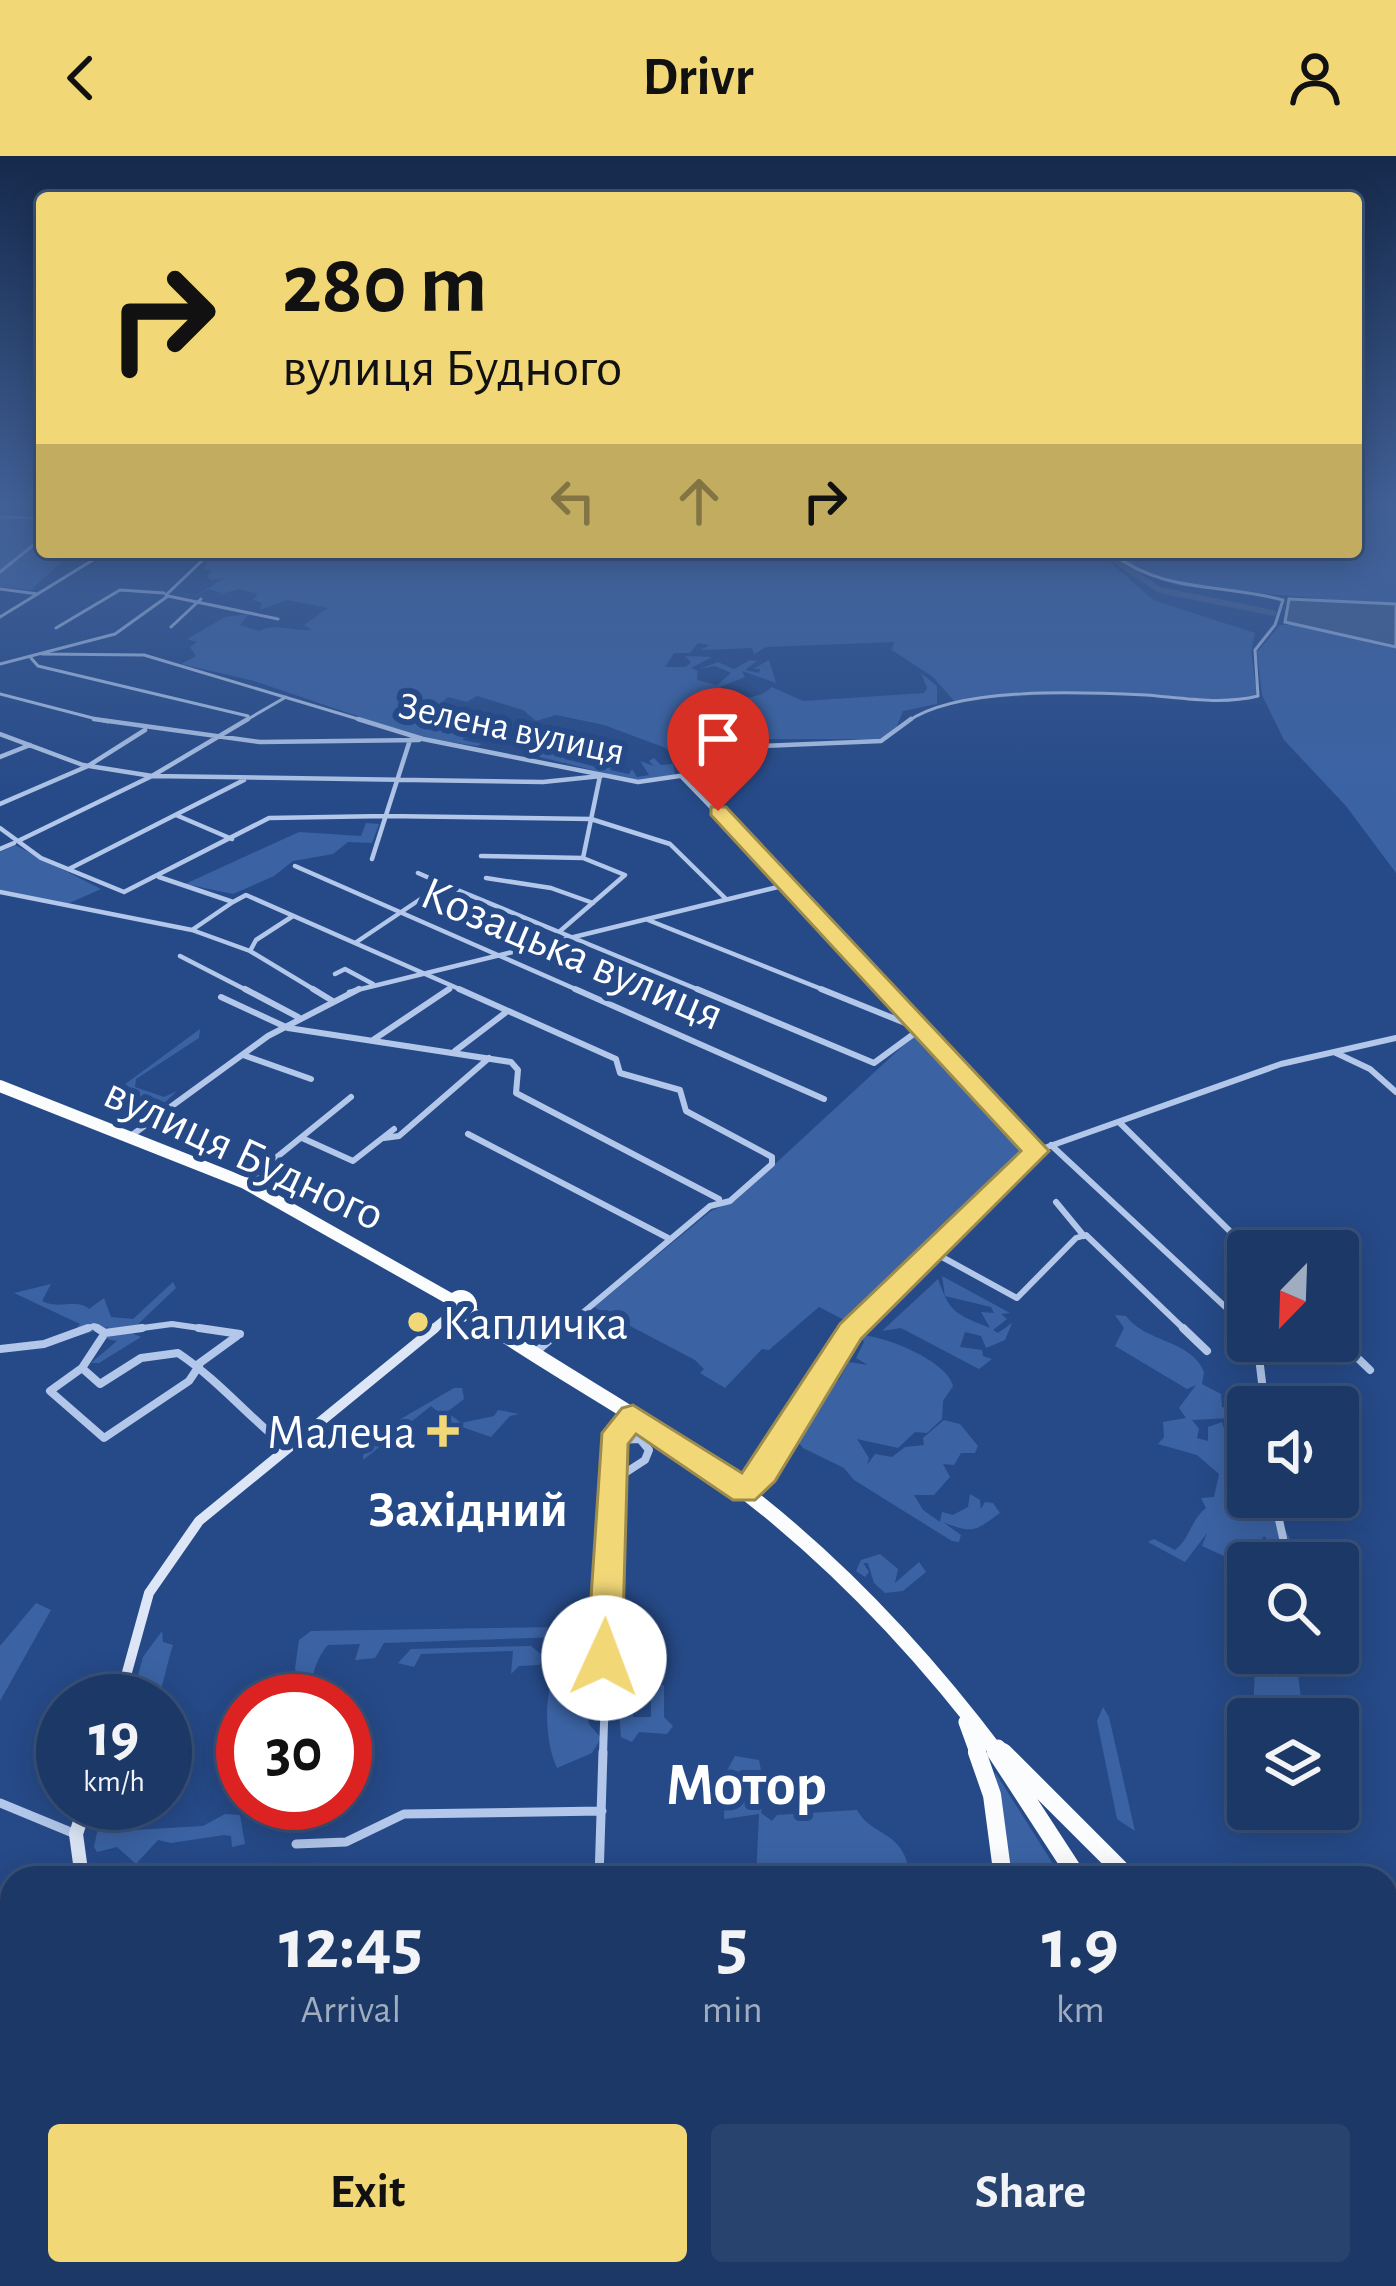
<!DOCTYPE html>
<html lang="en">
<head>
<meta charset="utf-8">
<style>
	body { margin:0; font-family:"Alegreya Sans",sans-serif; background:#29436f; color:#f1f3f6; height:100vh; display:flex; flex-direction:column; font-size:45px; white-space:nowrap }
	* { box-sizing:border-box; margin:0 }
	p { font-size:39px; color:#a0acbf }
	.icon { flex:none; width:66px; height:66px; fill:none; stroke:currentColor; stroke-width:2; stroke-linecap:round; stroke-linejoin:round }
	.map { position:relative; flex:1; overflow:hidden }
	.drawer { position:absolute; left:0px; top:1710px; width:1398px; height:420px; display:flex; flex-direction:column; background:#1c3866; border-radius:36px 36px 0 0; box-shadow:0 6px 30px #0003,0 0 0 3px #3a527a }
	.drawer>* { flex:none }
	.hud { position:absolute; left:36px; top:36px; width:1326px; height:366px; border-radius:12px; box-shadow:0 6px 30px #0003,0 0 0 3px #3a527a; background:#f2d777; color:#111; overflow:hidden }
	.needle { width:78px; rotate:203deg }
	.controls { position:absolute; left:1227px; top:1074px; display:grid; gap:24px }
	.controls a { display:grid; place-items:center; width:132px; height:132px; border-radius:12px; background:#1c3866; box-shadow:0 6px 30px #0003,0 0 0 3px #3a527a; font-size:60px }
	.speed { position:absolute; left:36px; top:1518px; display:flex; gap:24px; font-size:60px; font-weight:700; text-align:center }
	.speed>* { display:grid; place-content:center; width:156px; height:156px; border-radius:50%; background:#1c3866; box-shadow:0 6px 30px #0003,0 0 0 3px #3a527a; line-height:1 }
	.speed small { font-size:30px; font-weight:400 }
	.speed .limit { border:18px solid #d22; background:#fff; color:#111 }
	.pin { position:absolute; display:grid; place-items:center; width:102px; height:102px; color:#fff; margin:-123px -51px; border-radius:50% 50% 50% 0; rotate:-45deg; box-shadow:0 0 12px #0007 }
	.pin .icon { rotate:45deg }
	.me { position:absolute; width:132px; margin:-66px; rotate:2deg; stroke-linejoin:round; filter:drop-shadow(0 0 9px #0008) }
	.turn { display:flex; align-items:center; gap:42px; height:252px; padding:0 48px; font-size:54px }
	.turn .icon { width:156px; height:156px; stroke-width:2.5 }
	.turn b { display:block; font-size:84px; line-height:102px }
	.lanes { display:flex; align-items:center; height:114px; padding:0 48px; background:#0003; justify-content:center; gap:60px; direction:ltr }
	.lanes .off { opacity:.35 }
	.eta { display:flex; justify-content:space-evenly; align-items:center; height:204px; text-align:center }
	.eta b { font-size:72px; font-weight:600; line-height:84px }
	.primary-button { display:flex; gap:24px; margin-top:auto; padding:24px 48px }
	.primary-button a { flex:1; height:138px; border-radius:12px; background:#f2d777; color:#111; font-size:48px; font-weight:600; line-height:138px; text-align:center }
	.primary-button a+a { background:#29436f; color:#f1f3f6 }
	header { display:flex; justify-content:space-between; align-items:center; height:156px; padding:0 48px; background:#f2d777; color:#111; font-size:54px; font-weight:600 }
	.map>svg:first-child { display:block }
	.green { fill:#3b63a4 }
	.water { fill:#455f8b; stroke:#a7c1e9; stroke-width:3 }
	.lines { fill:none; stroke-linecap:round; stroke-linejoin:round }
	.stream { stroke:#a7c1e9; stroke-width:3 }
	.river { stroke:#455f8b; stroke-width:6 }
	.minor-far4 { stroke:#b2c7e9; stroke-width:3 }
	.minor-far3 { stroke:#b2c7e9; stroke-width:4.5 }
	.minor-far2 { stroke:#b2c7e9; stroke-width:6 }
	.minor-far1 { stroke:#b2c7e9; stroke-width:8 }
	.minor { stroke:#b2c7e9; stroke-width:9 }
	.secondary-far2 { stroke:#dce6f7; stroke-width:9 }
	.secondary-far1 { stroke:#dce6f7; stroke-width:10 }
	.secondary { stroke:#dce6f7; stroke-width:14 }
	.primary { stroke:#f5f8fe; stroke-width:16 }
	.trunk-far2 { stroke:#fafcfe; stroke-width:12 }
	.trunk-far1 { stroke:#fafcfe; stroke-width:15 }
	.trunk { stroke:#fafcfe; stroke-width:18 }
	.route { fill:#f2d777; stroke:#9d8c4d; stroke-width:3 }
	.poi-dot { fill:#f2d777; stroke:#264a88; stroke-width:4.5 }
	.labels { text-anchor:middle; stroke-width:12; stroke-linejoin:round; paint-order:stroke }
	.far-street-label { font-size:39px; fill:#fff; stroke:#264a88 }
	.street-label { font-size:48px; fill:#fff; stroke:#264a88 }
	.poi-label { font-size:48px; fill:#fff; stroke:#264a88; text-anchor:start }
	.neighbourhood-label { font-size:51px; font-weight:bold; fill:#fff; stroke:#264a88 }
	.near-neighbourhood-label { font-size:60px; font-weight:bold; fill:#fff; stroke:#264a88 }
</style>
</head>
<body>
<header><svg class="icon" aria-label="back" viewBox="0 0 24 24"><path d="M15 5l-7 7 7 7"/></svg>Drivr<svg class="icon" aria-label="person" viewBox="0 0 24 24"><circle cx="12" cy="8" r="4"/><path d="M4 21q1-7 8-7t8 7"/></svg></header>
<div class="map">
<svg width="1396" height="2130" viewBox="0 0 1396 2130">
	<rect width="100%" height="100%" fill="#264a88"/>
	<!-- green -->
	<path class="green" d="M1356 349H1396V449L1179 430 1134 414 1112 396H1356Z
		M42 355V396H84L70 398 31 434 0 431V361L34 363Z
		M212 396H1099L1153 444 1255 477 1251 496 1257 538 1242 544 1077 536 954 545 933 521 892 494 894 486 766 491 754 498 752 492 700 494 710 489 698 487 690 497H674L665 511H686L691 506 685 500 712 501 691 512 698 515 697 524 717 529 731 517 715 510 700 513 718 506 734 513 750 504 757 505 745 514 759 517 760 513H753L769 504 776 527 742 515 745 521 720 531C737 543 755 546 772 531L803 545 924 537 927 532 921 517 937 530V548L903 555 894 577 880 583H758L752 592 685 618 666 592 604 569 556 559 536 565 523 554 477 540 467 546 448 541 425 561 468 571 482 566 500 573 495 576 482 569 464 577 463 584 482 588 477 590 419 581 254 525 181 508 196 500 190 491 197 486 187 483 225 461 249 458 240 469 259 475C277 466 294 476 312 474L304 469 328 452 287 444 260 454 262 447 253 444 258 438 239 433 210 441 225 438 209 433 194 441 224 422 211 424 207 420 212 415 203 413Z
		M1306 468 1396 490V717L1346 650 1284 584 1262 539 1257 496 1280 469Z
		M583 582 578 593 591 597 576 595 565 603 604 613 615 603 610 614 629 618 632 613 637 621 649 619 640 605 654 610 649 605 654 602 661 609 673 608 675 619 637 625 528 598 545 588 554 590 548 597 566 595Z
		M366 667 379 668 372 687 348 686 333 698 293 705 274 720 233 738 185 728 299 676 361 680Z
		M15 689 101 733 65 749 0 735V696Z
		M200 873 199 882 136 923 135 931 164 941 177 935 161 950 169 948 138 968V948L144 941 111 938 126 935 124 929Z
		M919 875 1020 982 1025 997 850 1167 819 1151 769 1194 762 1193 725 1232 700 1217 704 1213 695 1204 594 1151 711 1055 736 1044Z
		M942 1120 1010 1157 1001 1158 1007 1163 993 1174 998 1177 1012 1167 1005 1184 986 1192 981 1180 965 1176 960 1191 982 1194 983 1200 992 1203 979 1213 901 1172 882 1175 938 1123C950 1156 953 1157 990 1172L981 1156 994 1157 991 1151 945 1140Z
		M173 1126 176 1132 134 1172 132 1177 141 1181 99 1207H91L117 1185 107 1183 108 1171 68 1183 80 1168 14 1137 51 1128 42 1145C59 1154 77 1142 89 1153L104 1142 111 1161 133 1163Z
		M1115 1159 1126 1160C1144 1186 1192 1184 1204 1216L1202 1228 1221 1238 1222 1251 1237 1254 1231 1262 1192 1264 1199 1273 1197 1282 1208 1285V1271L1222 1266 1238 1318 1232 1330C1266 1345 1291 1367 1296 1407H1284L1283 1390 1276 1393 1264 1380 1253 1400 1242 1401 1255 1407 1248 1411 1202 1390 1207 1377 1185 1406 1148 1386 1154 1383 1175 1394C1190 1383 1190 1365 1206 1352L1201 1342 1214 1341 1219 1318 1197 1299 1158 1288 1164 1281 1163 1266 1186 1262 1179 1252 1196 1229 1187 1233 1115 1190 1124 1172Z
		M859 1179C883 1179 948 1205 953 1230L943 1245 942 1263 927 1277 915 1276 898 1292 857 1283 869 1302 867 1309 875 1298 892 1301 905 1291 924 1289 923 1282 944 1264 960 1268 978 1290 975 1297H961L954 1309 943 1308 950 1321 934 1339H914L923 1354 940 1366 942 1356 953 1359 968 1351 970 1338 980 1344 981 1353 985 1346 993 1347 1000 1357C976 1374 974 1379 943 1366L961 1379 959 1386 952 1385 854 1324 844 1312 803 1292 799 1287 807 1274 799 1285 789 1284C789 1257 819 1227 833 1202L840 1203 837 1197 850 1180 858 1183 852 1199 840 1202 839 1220 825 1223 827 1231 839 1224 849 1206 868 1209 856 1202 864 1186Z
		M454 1232H462L464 1243 447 1256 461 1267 494 1260 498 1254 519 1258 510 1260 491 1281 453 1268 431 1250 363 1304 364 1294 399 1264Z
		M880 1398 898 1413 895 1427 919 1406 926 1416 903 1435 885 1437 874 1427 868 1407H863L869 1416 865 1421 856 1415 861 1404Z
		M36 1447 51 1454 0 1545V1490Z
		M562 1471V1481L384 1487 375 1502 355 1504 360 1488 328 1489C316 1501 307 1530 314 1545H301L295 1512 299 1484 311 1475Z
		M162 1475 163 1486 173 1489C167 1506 164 1529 156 1545H131L143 1501Z
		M531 1490 541 1498 540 1509 519 1510 511 1518 513 1495 421 1498 414 1511 398 1507 411 1493Z
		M571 1495 578 1506 588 1498 598 1500 603 1533 583 1538 589 1568 601 1582 592 1597 557 1612C546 1589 542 1540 556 1515L567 1512Z
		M1276 1497H1295L1304 1563H1253L1255 1508 1277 1516 1280 1523Z
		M633 1529V1561H651V1529H664V1561L673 1570 667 1578 639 1576 632 1586 621 1581 617 1530Z
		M1103 1551 1109 1561 1135 1675 1117 1663 1097 1565Z
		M735 1600 759 1604 765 1635 761 1657 772 1665 777 1659 857 1654C872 1682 906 1673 910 1722H756L759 1658 724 1663 726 1616Z
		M995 1616 1062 1722H1008Z
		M103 1647H125L127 1668 134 1674 203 1670 225 1658 240 1659 245 1688 232 1691 231 1680 224 1679 171 1687 158 1684 136 1708 117 1691 97 1696 94 1691Z"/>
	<!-- water -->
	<path class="water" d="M1289 443 1396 448V491L1285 466Z"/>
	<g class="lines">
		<!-- stream -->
		<path class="stream" d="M0 361 36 362
			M0 416 36 387 42 370"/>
		<!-- river -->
		<path class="river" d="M1102 396 1160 434 1273 457"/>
		<!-- minor-far4 -->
		<path class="minor-far4" d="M0 433 38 438
			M166 439 209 398 194 397
			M0 461 106 396
			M171 471 201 443
			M56 472 120 434 164 437
			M42 498 144 499 368 566
			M31 502 38 510 248 560
			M0 508 115 478 168 440 278 463
			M0 538 108 566
			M243 566 286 541
			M907 566C957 530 1084 536 1146 539 1183 542 1222 549 1258 540L1255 494 1275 469 1283 444C1220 427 1164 438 1110 396"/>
		<!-- minor-far3 -->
		<path class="minor-far3" d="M94 563 260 586 419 584
			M358 563 423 583 638 626 693 618 761 590 881 585 911 563
			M0 578 83 609 152 620 543 626 601 620
			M0 601 30 589
			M681 620 890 836
			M0 648 88 610 145 574
			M176 659 232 683
			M0 672 41 702 124 736 269 662 386 660 591 663 670 688 726 743
			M18 685 152 620 248 563
			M0 693 14 687
			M481 700 583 702 625 719 559 776
			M583 702 600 620
			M372 703 410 584
			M295 710 582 836
			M69 713 244 624
			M159 721 233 746 246 739 466 836
			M486 722 551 732 593 747
			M443 728 704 836
			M0 736 192 774 233 746
			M293 760 256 784 250 795 318 836
			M648 764 829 836
			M192 774 250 795
			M355 787 443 728 418 717
			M180 800 250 836
			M335 818 345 813 373 828
			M349 836 790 728
			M445 836 450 833"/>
		<!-- minor-far2 -->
		<path class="minor-far2" d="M245 833 298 861
			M313 833 331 844
			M459 833 616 903 620 917 680 934 686 955 772 1001V1008L730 1045 710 1050 561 1175
			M575 833 824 943
			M697 833 874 907 919 874
			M821 833 920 873
			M887 833 1036 995
			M221 841 288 872 511 906 518 914 516 937 719 1043
			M373 884 449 833
			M455 895 505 857
			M1334 896 1370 913 1396 936
			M243 899 311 923
			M1120 967 1250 1095
			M468 978 670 1083
			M132 979 268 880 359 833
			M302 982 353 1005 394 973
			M384 982 399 980 489 902
			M1051 989 1248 1172
			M246 1026 351 941
			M1056 1046 1084 1080
			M931 1095 1017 1142 1076 1082 1086 1079 1186 1175
			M80 1175 94 1170 102 1175
			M120 1175 172 1168 220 1175
			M850 1175 1036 995 1281 908 1396 882"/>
		<!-- minor-far1 -->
		<path class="minor-far1" d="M97 1172 105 1177 82 1212 50 1235 104 1282 189 1225 199 1210
			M199 1172 240 1178
			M1183 1172 1207 1195
			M105 1177 142 1172
			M1338 1183 1370 1214
			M1257 1185 1265 1251
			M0 1193 44 1188 88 1172
			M537 1195 564 1172
			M197 1209 237 1180
			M82 1212 100 1228 141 1202 178 1197C217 1223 248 1260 285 1290
			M611 1326 645 1304 649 1294 640 1283 616 1284
			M747 1333 764 1316 853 1172
			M1274 1341 1283 1382
			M603 1599 613 1286 633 1260"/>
		<!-- minor -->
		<path class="minor" d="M0 1647 73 1677
			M296 1688 346 1686 404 1658 602 1655
			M599 1722 603 1596
			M0 1820 12 1826
			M0 1947 12 1948"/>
		<!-- secondary-far2 -->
		<path class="secondary-far2" d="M431 1175 453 1157"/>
		<!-- secondary-far1 -->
		<path class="secondary-far1" d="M119 1545 149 1437 199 1365 435 1172"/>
		<!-- secondary -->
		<path class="secondary" d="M82 1722 76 1678 86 1647
			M0 2079 12 2047"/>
		<!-- primary -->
		<path class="primary" d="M0 2113 12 2114
			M65 2118 219 2126 312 2118"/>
		<!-- trunk-far2 -->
		<path class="trunk-far2" d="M0 930 245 1027 452 1144
			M451 1150a10 10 0 1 1 20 0a10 10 0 1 1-20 0Z
			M469 1155 499 1175"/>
		<!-- trunk-far1 -->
		<path class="trunk-far1" d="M494 1172C565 1220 640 1260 710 1310 821 1389 917 1490 999 1599
			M966 1566 978 1599
			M998 1591 1006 1599"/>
		<!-- trunk -->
		<path class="trunk" d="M977 1596 992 1639 1003 1722
			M996 1596 1078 1722
			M1003 1596 1129 1722
			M1386 1912 1396 1920
			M1386 1958 1394 1987 1386 2033
			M1386 2084H1396
			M1386 2117H1396
			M743 2118 778 2130
			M1225 2118 1229 2130
			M1332 2118 1377 2130
			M1071 2130 1101 2118"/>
	</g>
	<!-- sky -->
	<linearGradient id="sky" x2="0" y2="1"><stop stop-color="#15294b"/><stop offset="0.54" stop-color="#416096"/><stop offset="1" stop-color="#416096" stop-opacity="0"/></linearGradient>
	<rect width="1396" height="648" fill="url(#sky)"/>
	<!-- route -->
	<path class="route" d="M711 651H726L1049 995 861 1183 775 1325 755 1344H733L636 1278 628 1288 622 1502 617 1513 604 1518 592 1513 587 1502 602 1277 622 1252 633 1249 742 1317 840 1168 1021 995 711 659Z"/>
	<!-- markers -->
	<g class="poi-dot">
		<circle cx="418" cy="1166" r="12"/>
		<path d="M437 1257h12v12h12v12h-12v12h-12v-12h-12v-12h12z"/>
	</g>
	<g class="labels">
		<!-- far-street labels -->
		<g class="far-street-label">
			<text transform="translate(512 571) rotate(12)" y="14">Зелена вулиця</text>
		</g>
		<!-- street labels -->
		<g class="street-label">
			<text transform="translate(573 796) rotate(23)" y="17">Козацька вулиця</text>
			<text transform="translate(245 996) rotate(25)" y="17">вулиця Будного</text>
		</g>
		<!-- poi labels -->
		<g class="poi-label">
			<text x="442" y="1183">Капличка</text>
			<text x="416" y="1292" text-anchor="end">Малеча</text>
		</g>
		<!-- neighbourhood labels -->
		<g class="neighbourhood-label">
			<text x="468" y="1370">Західний</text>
		</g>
		<!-- near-neighbourhood labels -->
		<g class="near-neighbourhood-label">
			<text x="746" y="1648">Мотор</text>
		</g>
	</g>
</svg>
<div class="controls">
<a><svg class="needle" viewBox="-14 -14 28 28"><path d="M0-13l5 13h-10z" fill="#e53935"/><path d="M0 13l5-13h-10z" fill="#a0acbf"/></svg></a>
<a><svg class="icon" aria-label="sound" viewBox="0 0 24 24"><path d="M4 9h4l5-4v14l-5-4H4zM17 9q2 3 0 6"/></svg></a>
<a><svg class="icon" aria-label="search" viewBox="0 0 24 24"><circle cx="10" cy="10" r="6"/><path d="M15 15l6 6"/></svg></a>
<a><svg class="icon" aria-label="layers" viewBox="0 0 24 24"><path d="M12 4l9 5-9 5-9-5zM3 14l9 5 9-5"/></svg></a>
</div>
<div class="speed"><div>19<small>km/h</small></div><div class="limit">30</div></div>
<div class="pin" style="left:718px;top:655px;background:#d93025"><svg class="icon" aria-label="arrive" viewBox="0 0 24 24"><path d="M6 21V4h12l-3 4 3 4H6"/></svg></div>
<svg class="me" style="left:604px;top:1502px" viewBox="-20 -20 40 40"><circle r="19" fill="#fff"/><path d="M0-13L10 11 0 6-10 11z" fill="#f2d777"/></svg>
<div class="hud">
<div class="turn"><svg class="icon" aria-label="right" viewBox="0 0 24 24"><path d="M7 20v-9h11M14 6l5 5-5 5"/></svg><div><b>280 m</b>вулиця Будного</div></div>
<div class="lanes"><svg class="icon off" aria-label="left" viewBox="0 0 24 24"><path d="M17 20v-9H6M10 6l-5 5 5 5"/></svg><svg class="icon off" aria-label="ahead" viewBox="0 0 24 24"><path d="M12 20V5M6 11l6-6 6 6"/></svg><svg class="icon" aria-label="right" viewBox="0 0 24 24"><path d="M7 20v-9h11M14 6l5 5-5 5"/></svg></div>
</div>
<section class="drawer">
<div class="eta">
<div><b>12:45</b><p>Arrival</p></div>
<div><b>5</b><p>min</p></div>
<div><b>1.9</b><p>km</p></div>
</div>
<div class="primary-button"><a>Exit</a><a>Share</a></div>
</section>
</div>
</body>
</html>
